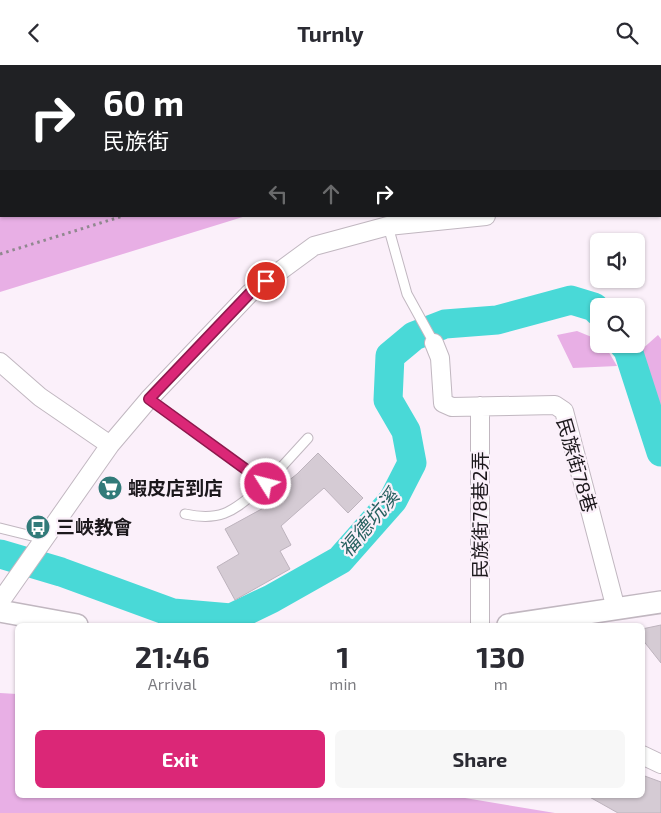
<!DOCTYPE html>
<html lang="en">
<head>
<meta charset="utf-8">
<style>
	body { margin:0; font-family:"Exo 2","Noto Sans TC",sans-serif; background:#f7f7f7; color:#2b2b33; height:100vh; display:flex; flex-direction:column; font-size:19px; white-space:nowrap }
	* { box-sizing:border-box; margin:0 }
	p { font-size:16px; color:#7c7c81 }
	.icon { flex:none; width:28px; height:28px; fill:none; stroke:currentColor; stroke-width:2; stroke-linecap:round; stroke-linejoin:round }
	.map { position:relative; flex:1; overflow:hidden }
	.side { position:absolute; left:15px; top:558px; width:630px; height:175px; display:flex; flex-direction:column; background:#fff; border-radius:8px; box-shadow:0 1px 4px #0004 }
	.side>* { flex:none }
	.hud { position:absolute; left:0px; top:0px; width:661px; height:152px; box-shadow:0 1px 4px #0004; background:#202124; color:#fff; overflow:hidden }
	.buttons { position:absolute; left:590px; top:168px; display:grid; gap:10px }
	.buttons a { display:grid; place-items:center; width:55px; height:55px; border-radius:8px; background:#fff; box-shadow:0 1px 4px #0004; font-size:25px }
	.pin { position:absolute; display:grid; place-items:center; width:42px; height:42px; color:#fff; margin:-21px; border:2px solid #fff; border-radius:50%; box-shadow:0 1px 5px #0007 }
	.me { position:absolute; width:55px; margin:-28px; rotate:306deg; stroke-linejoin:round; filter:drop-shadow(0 0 4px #0008) }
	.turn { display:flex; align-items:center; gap:18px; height:105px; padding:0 20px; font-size:22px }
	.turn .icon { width:65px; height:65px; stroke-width:2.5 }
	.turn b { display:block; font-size:35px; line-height:42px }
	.lanes { display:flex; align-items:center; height:48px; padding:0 20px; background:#0003; justify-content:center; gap:25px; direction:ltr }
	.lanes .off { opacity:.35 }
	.eta { display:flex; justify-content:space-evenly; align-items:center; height:85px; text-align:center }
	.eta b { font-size:30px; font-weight:700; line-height:35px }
	.action { display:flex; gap:10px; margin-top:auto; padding:10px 20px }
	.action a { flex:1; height:58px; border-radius:8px; background:#db2777; color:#fff; font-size:20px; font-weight:700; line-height:58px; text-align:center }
	.action a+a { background:#f7f7f7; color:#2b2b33 }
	header { display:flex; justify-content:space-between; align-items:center; height:65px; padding:0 20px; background:#fff; font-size:22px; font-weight:700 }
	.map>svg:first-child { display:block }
	.green { fill:#e8afe5 }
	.water { fill:#49d9d7 }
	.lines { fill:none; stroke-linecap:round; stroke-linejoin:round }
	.river { stroke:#49d9d7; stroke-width:29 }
	.building { fill:#d5cbd4; stroke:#bdb3bd }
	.service-casing { stroke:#c1b7c0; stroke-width:11 }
	.minor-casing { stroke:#c1b7c0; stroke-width:20 }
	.tertiary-casing { stroke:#c1b7c0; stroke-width:24 }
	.path { stroke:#90888f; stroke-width:3; stroke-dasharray:2.5 4; stroke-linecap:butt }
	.service { stroke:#fff; stroke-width:9 }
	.minor { stroke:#fff; stroke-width:18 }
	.tertiary { stroke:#fff; stroke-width:21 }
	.route-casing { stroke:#8e194d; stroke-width:12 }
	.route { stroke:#db2777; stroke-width:9 }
	.labels { text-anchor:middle; stroke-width:4.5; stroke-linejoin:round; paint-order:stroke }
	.street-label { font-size:19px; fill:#1c181c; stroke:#fbf0fa }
	.poi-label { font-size:19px; font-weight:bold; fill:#1c181c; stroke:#fbf0fa; text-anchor:start }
	.water-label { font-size:20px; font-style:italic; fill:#26605f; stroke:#fbf0fa }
</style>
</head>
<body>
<header><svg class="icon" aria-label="back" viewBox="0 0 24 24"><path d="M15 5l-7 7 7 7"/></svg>Turnly<svg class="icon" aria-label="search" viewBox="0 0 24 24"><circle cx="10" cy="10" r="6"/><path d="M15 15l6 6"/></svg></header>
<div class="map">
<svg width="661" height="748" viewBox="0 0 661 748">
	<rect width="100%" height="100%" fill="#fbf0fa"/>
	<!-- green -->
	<path class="green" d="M497 0H661V53L660 1H490Z
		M0 112 1 151H246L0 227Z
		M577 266 599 275V279H604L617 301 573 303 557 270Z
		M658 270 661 274V341L640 286Z
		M0 628 17 629 18 730H447L555 748H0Z"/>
	<!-- water -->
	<path class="water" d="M0 0H360L1 1 0 82Z"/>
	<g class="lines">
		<!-- river -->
		<path class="river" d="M623 279 628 285 661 387
			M0 489 61 507 173 548 231 553 271 534 340 495 393 435 412 398 406 366 388 335 390 291 414 271 445 259 497 255 571 235 594 242 599 247"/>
	</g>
	<!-- building -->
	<path class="building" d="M318 388 363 433 348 448 324 423 281 461 291 480 280 486 290 504 235 535 217 502 239 489 225 464 269 440 265 434 297 409Z
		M661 560V598L642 574V564Z
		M642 710 661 717V748H618L586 730H642Z"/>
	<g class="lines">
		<defs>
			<path id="service" d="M388 161 407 229 434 278
				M149 334 266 419C236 442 226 458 185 449
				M266 419 308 373
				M0 463 44 474"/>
			<path id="minor" d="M660 139H661
				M434 278 440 293 443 338 452 342 555 340 564 346 616 544
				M0 297 40 332 110 380
				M480 341V560
				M0 537 110 380 149 334 250 228 314 181 388 161 486 151
				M642 690 661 699"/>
			<path id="tertiary" d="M0 546 77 560
				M508 560 661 537"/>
		</defs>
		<!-- service casing -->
		<use href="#service" class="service-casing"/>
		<!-- minor casing -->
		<use href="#minor" class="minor-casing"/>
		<!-- tertiary casing -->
		<use href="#tertiary" class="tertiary-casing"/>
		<!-- path -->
		<path class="path" d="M660 23H661
			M0 189 123 151"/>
		<!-- service -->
		<use href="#service" class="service"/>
		<!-- minor -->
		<use href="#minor" class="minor"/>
		<!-- tertiary -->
		<use href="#tertiary" class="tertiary"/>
	</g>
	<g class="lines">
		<defs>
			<path id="route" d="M266 419 149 334 250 228 266 216"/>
		</defs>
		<!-- route casing -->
		<use href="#route" class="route-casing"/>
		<!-- route -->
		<use href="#route" class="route"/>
	</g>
	<!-- icons -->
	<defs>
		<symbol id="supermarket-disc" viewBox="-11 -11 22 22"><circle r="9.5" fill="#317a79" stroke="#fbf0fa"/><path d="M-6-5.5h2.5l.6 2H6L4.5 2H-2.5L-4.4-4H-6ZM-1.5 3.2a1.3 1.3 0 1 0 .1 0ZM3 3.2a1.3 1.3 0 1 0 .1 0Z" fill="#fff"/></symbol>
		<symbol id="bus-disc" viewBox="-11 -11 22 22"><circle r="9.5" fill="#317a79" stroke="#fbf0fa"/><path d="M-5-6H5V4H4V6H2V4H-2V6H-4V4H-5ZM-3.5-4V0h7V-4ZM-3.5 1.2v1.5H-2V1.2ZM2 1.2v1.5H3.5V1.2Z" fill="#fff"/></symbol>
	</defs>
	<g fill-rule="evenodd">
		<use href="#supermarket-disc" x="96" y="409" width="28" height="28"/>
		<use href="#bus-disc" x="24" y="448" width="28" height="28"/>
	</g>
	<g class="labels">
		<!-- street labels -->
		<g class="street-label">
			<text transform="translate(577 400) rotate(74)" y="7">民族街78巷</text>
			<text transform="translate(480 450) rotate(-90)" y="7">民族街78巷2弄</text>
		</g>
		<!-- poi labels -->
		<g class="poi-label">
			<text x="128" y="430">蝦皮店到店</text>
			<text x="56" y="469">三峽教會</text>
		</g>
		<!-- water labels -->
		<g class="water-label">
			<text transform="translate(369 458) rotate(-50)" y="7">福德坑溪</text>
		</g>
	</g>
</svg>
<div class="buttons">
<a><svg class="icon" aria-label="sound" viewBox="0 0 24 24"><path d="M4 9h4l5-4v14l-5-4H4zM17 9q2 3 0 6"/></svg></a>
<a><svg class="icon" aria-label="search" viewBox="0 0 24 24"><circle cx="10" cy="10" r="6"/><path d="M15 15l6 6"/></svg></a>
</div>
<div class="pin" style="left:266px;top:216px;background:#d93025"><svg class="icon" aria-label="arrive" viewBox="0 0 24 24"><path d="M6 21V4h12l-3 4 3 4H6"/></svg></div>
<svg class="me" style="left:266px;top:419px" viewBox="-20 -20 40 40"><circle r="17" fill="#db2777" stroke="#fff" stroke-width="3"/><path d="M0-11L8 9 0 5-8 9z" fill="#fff"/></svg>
<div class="hud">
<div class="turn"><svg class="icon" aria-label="right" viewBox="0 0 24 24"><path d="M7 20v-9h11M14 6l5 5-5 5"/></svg><div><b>60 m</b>民族街</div></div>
<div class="lanes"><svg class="icon off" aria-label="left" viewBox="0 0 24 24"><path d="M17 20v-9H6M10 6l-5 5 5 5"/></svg><svg class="icon off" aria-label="ahead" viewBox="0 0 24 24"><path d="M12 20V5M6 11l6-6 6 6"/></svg><svg class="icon" aria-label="right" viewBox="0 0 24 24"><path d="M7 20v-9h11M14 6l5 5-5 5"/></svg></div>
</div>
<section class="side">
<div class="eta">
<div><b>21:46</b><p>Arrival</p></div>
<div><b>1</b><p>min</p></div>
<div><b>130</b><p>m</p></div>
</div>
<div class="action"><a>Exit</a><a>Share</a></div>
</section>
</div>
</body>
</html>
